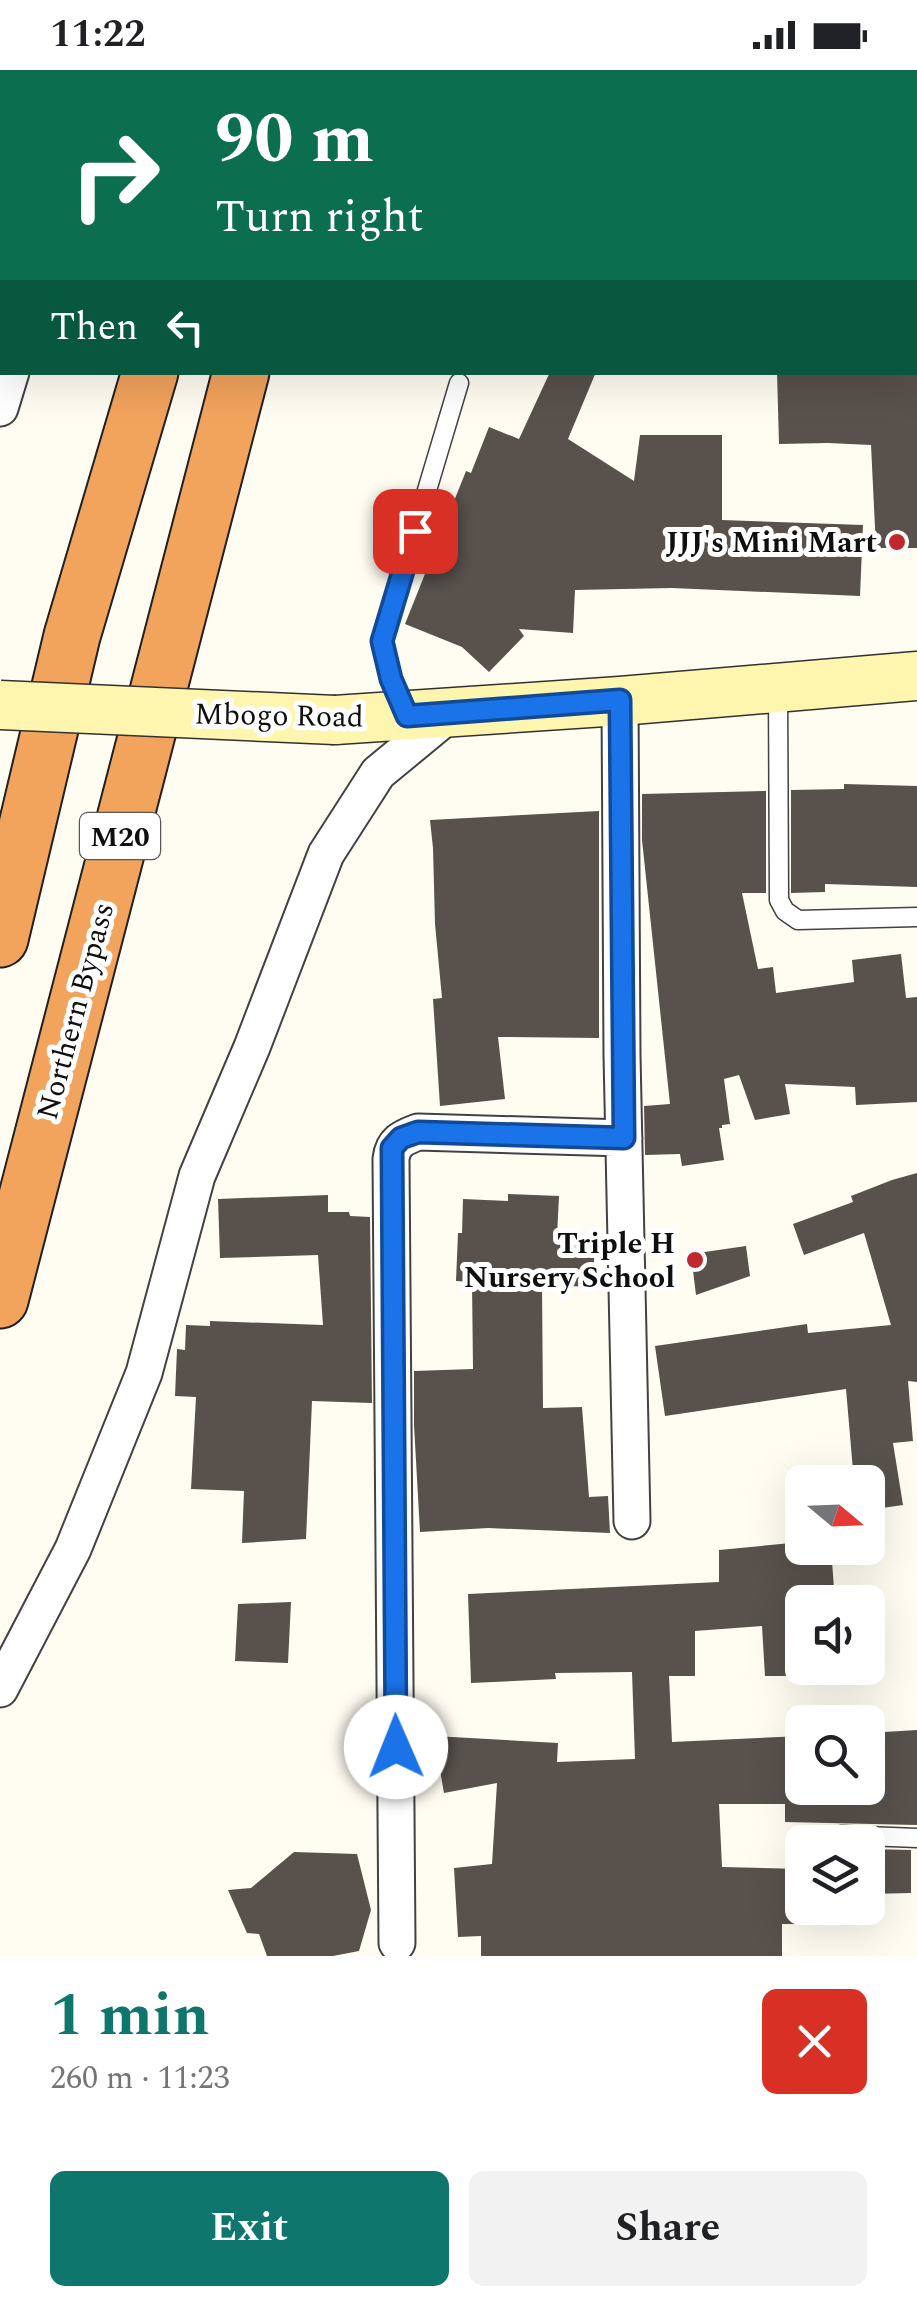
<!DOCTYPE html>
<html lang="en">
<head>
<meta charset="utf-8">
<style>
	body { margin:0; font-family:Spectral,serif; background:#f2f2f2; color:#202124; height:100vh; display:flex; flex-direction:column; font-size:38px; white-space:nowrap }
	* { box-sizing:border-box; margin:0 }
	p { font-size:32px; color:#757577 }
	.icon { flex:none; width:55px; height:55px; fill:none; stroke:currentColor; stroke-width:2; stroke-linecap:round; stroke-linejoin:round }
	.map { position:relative; height:1886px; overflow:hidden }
	.drawer { display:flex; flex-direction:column; background:#fff; flex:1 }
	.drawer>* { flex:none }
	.top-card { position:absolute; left:0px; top:0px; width:918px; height:305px; box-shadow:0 10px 40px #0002; background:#0b6e4f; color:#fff; overflow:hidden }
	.needle { width:65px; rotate:109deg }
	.controls { position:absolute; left:785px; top:1395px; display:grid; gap:20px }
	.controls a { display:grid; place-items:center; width:100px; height:100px; border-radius:15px; background:#fff; box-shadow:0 10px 40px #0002; font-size:50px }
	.pin { position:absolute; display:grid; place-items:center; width:85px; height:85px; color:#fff; margin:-42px; border-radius:20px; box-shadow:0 5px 15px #0006 }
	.me { position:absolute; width:110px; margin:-55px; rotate:359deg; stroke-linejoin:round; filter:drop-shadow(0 0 8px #0008) }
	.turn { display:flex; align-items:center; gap:35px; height:210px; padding:0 50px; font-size:45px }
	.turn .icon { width:130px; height:130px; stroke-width:2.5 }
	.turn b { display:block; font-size:70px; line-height:85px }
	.then { display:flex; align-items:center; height:95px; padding:0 50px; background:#0003; gap:20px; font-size:38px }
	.round { display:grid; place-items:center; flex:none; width:105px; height:105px; border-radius:15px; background:#f2f2f2 }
	.summary { display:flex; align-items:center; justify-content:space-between; height:170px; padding:0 50px }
	h1 { font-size:60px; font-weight:700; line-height:75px; color:#0f766e }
	.button { display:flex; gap:20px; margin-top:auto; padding:20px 50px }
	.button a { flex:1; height:115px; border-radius:15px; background:#0f766e; color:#fff; font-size:40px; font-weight:700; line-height:115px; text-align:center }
	.button a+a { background:#f2f2f2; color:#202124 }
	.status { display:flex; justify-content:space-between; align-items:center; height:70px; padding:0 50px; background:#fff; direction:ltr }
	.status svg { height:28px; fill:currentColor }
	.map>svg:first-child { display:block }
	.building { fill:#58514c }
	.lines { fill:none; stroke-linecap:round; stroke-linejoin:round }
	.lane-casing { stroke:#424242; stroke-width:21 }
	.street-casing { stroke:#424242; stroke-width:39 }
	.secondary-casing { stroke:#313131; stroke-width:51 }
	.highway-casing { stroke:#202020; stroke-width:59 }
	.lane { stroke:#fff; stroke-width:18 }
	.street { stroke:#fff; stroke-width:35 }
	.secondary { stroke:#fef6ae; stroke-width:48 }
	.highway { stroke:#f2a35c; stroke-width:55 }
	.secondary-bridge-casing { stroke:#313131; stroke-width:51; stroke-linecap:butt }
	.secondary-bridge { stroke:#fef6ae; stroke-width:48 }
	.route-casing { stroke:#114b97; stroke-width:25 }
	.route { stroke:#1a73e8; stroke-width:18 }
	.poi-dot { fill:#bf282d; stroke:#fff; stroke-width:4 }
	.labels { text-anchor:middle; stroke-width:10; stroke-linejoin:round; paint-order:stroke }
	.shield { fill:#fff; stroke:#575757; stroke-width:2.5 }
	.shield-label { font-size:28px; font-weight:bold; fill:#0f0f0f }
	.poi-label { font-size:30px; font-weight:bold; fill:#0f0f0f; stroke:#fff; text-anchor:end }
	.street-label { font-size:30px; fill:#0f0f0f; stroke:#fff }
</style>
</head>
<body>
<div class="status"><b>11:22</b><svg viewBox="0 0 49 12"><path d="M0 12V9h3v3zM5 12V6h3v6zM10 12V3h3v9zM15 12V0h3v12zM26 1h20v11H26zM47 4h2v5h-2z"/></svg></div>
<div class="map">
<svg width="917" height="1886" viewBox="0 0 917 1886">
	<rect width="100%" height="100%" fill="#fffcf2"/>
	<!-- building -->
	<path class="building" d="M550 302H596L568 369 634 411 640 365H722V450L863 455 860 526 672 518 575 520 573 563 519 559 524 566 489 602 462 577 405 554 466 401 471 403 489 357 519 369Z
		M777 302H917V478H876L871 375 828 373 779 374Z
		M844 714 917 716V817L825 814V822L791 823V720L844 719Z
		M766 721V823H742L758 899 773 897 776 923 854 912 852 890 901 884 906 928 917 927V1032L856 1035 855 1017 785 1014 790 1044 755 1050 739 1005 724 1009 730 1054 722 1055V1058H719L724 1090 682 1096 680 1084 645 1085 644 1036 670 1034 642 770V724Z
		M599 741V968L498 967 505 1029 440 1036 433 929 442 928 435 854 433 778 430 750Z
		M917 1103V1312L908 1311 913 1371 893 1373 903 1435 868 1440V1412H854L846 1319 665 1346 655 1276 807 1254 808 1263 891 1255 864 1163 804 1185 793 1154 853 1132 851 1126 892 1110Z
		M508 1124 559 1126 557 1166 595 1168 593 1217 542 1215 543 1338 582 1337 589 1427 608 1426 610 1463 488 1458 420 1462 414 1355V1301L473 1299 472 1212 456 1211 458 1163H462L463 1129 508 1131Z
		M328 1125V1142H349L350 1146 370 1147 372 1333 312 1331 306 1469 242 1473 244 1421 191 1419 196 1327 175 1326 177 1279 185 1280 186 1255 210 1256V1251L323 1255 318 1185 220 1188 218 1129Z
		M746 1176 750 1206 696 1225 691 1184Z
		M802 1472V1478H831L835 1532H802V1606H765L762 1556 695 1561V1606H669L672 1672 802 1666V1718H868V1663L917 1660V1755L785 1752V1734H719L722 1797 802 1799V1854H782V1886H481V1866L458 1867 454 1798 492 1794 497 1713 444 1723 434 1666 558 1673 557 1692 635 1689 632 1602 555 1603 556 1609 471 1613 468 1524 719 1512V1480Z
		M291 1532 288 1593 235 1591 238 1534Z
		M868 1779 911 1780V1823L868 1824Z
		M294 1782 357 1784 371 1840 359 1881 333 1886H267L259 1864 247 1863 228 1820 251 1818Z"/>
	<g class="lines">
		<defs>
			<path id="lane" d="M778 617 779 830 785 841 798 850 917 847
				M405 640 391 609 382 571 459 313
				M841 1765 917 1768"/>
			<path id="street" d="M106 2 107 0
				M0 338 11 302
				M620 631 622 985 632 1451
				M0 1619 73 1479 144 1303 197 1106 252 977 326 784 378 703 452 642
				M397 1873 391 1089C393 1072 402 1068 418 1062L624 1068"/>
			<path id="secondary" d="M335 650 620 631 917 606"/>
			<path id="highway" d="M238 2 239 0
				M325 2V0
				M0 869 72 566 150 302
				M0 1230 241 302"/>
		</defs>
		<!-- lane casing -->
		<use href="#lane" class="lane-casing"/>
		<!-- street casing -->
		<use href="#street" class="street-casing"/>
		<!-- secondary casing -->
		<use href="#secondary" class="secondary-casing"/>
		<!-- highway casing -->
		<use href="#highway" class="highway-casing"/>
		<!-- lane -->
		<use href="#lane" class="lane"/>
		<!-- street -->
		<use href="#street" class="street"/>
		<!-- secondary -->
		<use href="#secondary" class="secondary"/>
		<!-- highway -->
		<use href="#highway" class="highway"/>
		<defs>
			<path id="secondary-bridge" d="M0 635 335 650"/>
		</defs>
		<!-- secondary-bridge casing -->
		<use href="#secondary-bridge" class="secondary-bridge-casing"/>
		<!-- secondary-bridge -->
		<use href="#secondary-bridge" class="secondary-bridge"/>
	</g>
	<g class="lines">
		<defs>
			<path id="route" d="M396 1677 392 1078 401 1068 418 1062 624 1068 620 630 407 646 391 609 382 571 415 461"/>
		</defs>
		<!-- route casing -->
		<use href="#route" class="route-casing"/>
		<!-- route -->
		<use href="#route" class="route"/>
	</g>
	<!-- markers -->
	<g class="poi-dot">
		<circle cx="897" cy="472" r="10"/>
		<circle cx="695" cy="1190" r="10"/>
	</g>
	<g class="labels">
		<!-- shield labels -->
		<rect class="shield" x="80" y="743" width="80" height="46" rx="8"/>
		<g class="shield-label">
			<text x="120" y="776">M20</text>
		</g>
		<!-- poi labels -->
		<g class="poi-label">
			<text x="877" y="482">JJJ's Mini Mart</text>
			<text x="675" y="1183">Triple H<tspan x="675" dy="34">Nursery School</tspan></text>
		</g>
		<!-- street labels -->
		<g class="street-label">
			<text transform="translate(279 645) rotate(1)" y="10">Mbogo Road</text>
			<text transform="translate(75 941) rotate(-75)" y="10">Northern Bypass</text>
		</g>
	</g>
</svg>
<div class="controls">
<a><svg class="needle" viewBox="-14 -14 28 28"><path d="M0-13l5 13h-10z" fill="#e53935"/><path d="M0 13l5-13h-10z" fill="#757577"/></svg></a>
<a><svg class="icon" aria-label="sound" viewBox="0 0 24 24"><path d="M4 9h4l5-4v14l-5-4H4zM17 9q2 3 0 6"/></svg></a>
<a><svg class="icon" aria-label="search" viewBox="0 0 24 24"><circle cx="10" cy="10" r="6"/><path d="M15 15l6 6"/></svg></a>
<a><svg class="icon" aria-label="layers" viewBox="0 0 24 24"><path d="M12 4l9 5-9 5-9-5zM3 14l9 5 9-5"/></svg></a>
</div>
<div class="pin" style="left:415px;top:461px;background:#d93025"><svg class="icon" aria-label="arrive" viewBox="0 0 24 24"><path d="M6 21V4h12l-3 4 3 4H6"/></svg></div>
<svg class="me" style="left:396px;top:1677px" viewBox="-20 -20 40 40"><circle r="19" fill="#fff"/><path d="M0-13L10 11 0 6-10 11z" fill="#1a73e8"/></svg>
<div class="top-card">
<div class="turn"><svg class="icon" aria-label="right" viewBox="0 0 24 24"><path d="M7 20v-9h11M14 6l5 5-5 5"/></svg><div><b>90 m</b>Turn right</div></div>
<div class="then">Then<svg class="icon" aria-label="left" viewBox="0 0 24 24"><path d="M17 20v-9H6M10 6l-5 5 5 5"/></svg></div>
</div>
</div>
<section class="drawer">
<div class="summary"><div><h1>1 min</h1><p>260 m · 11:23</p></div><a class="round" style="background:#d93025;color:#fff"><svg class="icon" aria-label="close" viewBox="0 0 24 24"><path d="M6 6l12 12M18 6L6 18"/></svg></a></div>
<div class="button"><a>Exit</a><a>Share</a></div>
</section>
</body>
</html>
